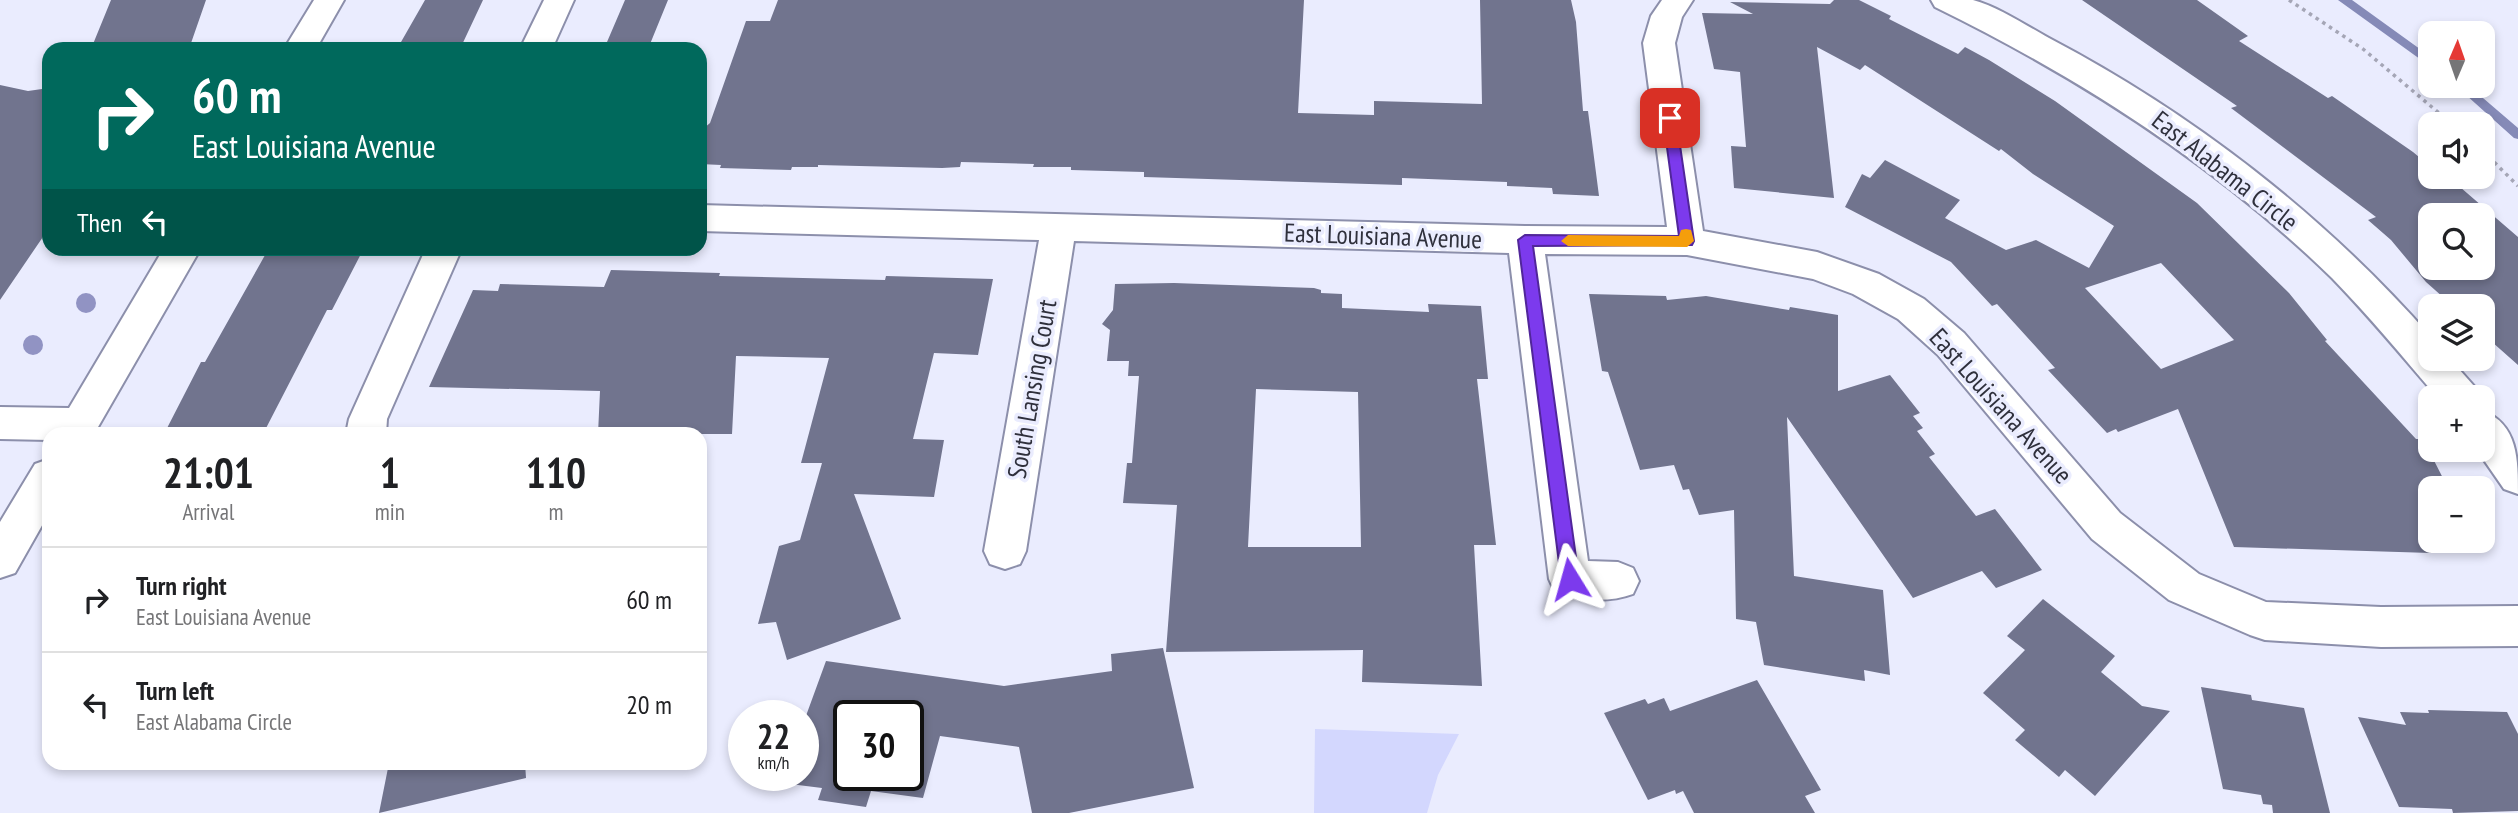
<!DOCTYPE html>
<html lang="en">
<head>
<meta charset="utf-8">
<style>
	body { margin:0; font-family:"PT Sans Narrow",sans-serif; background:#f2f2f2; color:#202124; height:100vh; display:flex; flex-direction:column; font-size:26px; white-space:nowrap }
	* { box-sizing:border-box; margin:0 }
	p { font-size:23px; color:#757577 }
	.icon { flex:none; width:38px; height:38px; fill:none; stroke:currentColor; stroke-width:2; stroke-linecap:round; stroke-linejoin:round }
	.map { position:relative; flex:1; overflow:hidden }
	.sheet { position:absolute; left:42px; top:427px; width:665px; height:343px; display:flex; flex-direction:column; background:#fff; border-radius:21px; box-shadow:0 4px 10px #0003 }
	.sheet>* { flex:none }
	.hud { position:absolute; left:42px; top:42px; width:665px; height:214px; border-radius:21px; box-shadow:0 4px 10px #0003; background:#00695c; color:#fff; overflow:hidden }
	.needle { width:46px; rotate:2deg }
	.controls { position:absolute; left:2418px; top:21px; display:grid; gap:14px }
	.controls a { display:grid; place-items:center; width:77px; height:77px; border-radius:14px; background:#fff; box-shadow:0 4px 10px #0003; font-size:35px }
	.speed { position:absolute; left:728px; top:700px; display:flex; gap:14px; font-size:35px; font-weight:700; text-align:center }
	.speed>* { display:grid; place-content:center; width:91px; height:91px; border-radius:50%; background:#fff; box-shadow:0 4px 10px #0003; line-height:1 }
	.speed small { font-size:18px; font-weight:400 }
	.speed .limit { border:4px solid #111; border-radius:10px; background:#fff; color:#111 }
	.pin { position:absolute; display:grid; place-items:center; width:60px; height:60px; color:#fff; margin:-30px; border-radius:14px; box-shadow:0 4px 10px #0006 }
	.me { position:absolute; width:77px; margin:-38px; rotate:352deg; stroke-linejoin:round; filter:drop-shadow(0 0 5px #0008) }
	.turn { display:flex; align-items:center; gap:24px; height:147px; padding:0 35px; font-size:32px }
	.turn .icon { width:91px; height:91px; stroke-width:2.5 }
	.turn b { display:block; font-size:49px; line-height:60px }
	.then { display:flex; align-items:center; height:66px; padding:0 35px; background:#0003; gap:14px; font-size:26px }
	.eta { display:flex; justify-content:space-evenly; align-items:center; height:119px; text-align:center }
	.eta b { font-size:42px; font-weight:600; line-height:49px }
	ul { padding:0; list-style:none }
	li { display:flex; align-items:center; gap:21px; height:105px; padding:0 35px; border-top:2px solid #e0e0e0 }
	li div { flex:1 }
	li b { display:block; font-size:26px }
	li em { font-style:normal }
	.map>svg:first-child { display:block }
	.green { fill:#d3d7fe }
	.lines { fill:none; stroke-linecap:round; stroke-linejoin:round }
	.stream { fill:#858ab7; fill-rule:evenodd }
	.building { fill:#71748e; fill-rule:evenodd }
	.street-casing { stroke:#8c8fab; stroke-width:4 }
	.path { stroke:#a5a6b6; stroke-width:3.5; stroke-dasharray:3.5 4.5; stroke-linecap:butt }
	.street { fill:#fff; fill-rule:evenodd }
	.tree { fill:#9193c3 }
	.route { fill:#7c3aed; stroke:#51269a; stroke-width:2 }
	.slow { fill:#f59e0b }
	.labels { text-anchor:middle; stroke-width:7; stroke-linejoin:round; paint-order:stroke }
	.street-label { font-size:26px; fill:#2f303c; stroke:#eaecfe }
</style>
</head>
<body>
<div class="map">
<svg width="2518" height="813" viewBox="0 0 2518 813">
	<rect width="100%" height="100%" fill="#eaecfe"/>
	<!-- green -->
	<path class="green" d="M1315 729 1459 734 1438 775 1427 813H1314Z"/>
	<g class="lines">
		<!-- stream -->
		<path class="stream" d="M2338 0H2352L2431 57V67Z
			M2456 86H2469L2518 128V139L2514 138Z"/>
	</g>
	<!-- building -->
	<path class="building" d="M111 0H206L190 46 160 49H91Z
		M425 0H483L460 49H397Z
		M625 0H668L648 49H604Z
		M778 0H1304L1298 113 1374 115V101L1482 104 1480 0H1571L1576 22 1583 111H1588L1599 196 1553 194 1552 188 1507 186V182L1402 178V185L1144 177V172L1071 170V167H1033L1034 164 961 162 960 167 942 168 818 165V167H792L791 170 720 168 721 165 700 164V137L703 129 710 123 746 21H770Z
		M1834 0H1859L1891 16 1889 19 1958 54 1965 47 1989 60 2055 101 2197 203 2289 293 2327 340 2325 341 2416 439H2423L2448 488H2431V553L2234 547 2178 409 2118 432 2116 429 2107 433 2048 370 2055 368 1997 304 1992 306 1951 262 1845 207 1862 174 1870 178 1885 160 1960 200 1945 218 2006 250 2036 240 2089 268 2114 226 2033 174 2001 149 1999 151 1865 65 1860 70 1817 47 1834 198 1734 188 1731 146 1746 147 1740 72 1714 69 1702 13 1753 14 1730 2 1830 4ZM2161 263 2234 340 2161 369 2085 288Z
		M2082 0H2197L2248 36 2239 41 2328 98 2332 96 2413 152 2431 167V177H2442L2456 189 2460 187 2518 237V365L2483 334V306H2453L2426 282 2391 240 2368 220 2376 217 2231 108 2237 106ZM2431 215H2483V268H2431Z
		M0 85 28 91 49 88V228L0 300Z
		M269 248H364L332 310H327L263 434H164L201 362H205Z
		M611 270 720 273 719 276 885 280 886 276 993 279 978 355 934 353 913 439 944 440 934 497 854 494 901 619 787 660 776 622 758 624 779 546 800 540 822 463H801L829 358 736 356 732 434H598L600 391 429 387 473 290 498 291 500 284 604 287Z
		M1174 283 1314 288 1321 290V293L1342 294V308L1429 312 1428 304 1481 306 1488 379H1477L1496 545H1474L1482 686 1362 682 1363 650 1166 652 1177 505 1123 503 1127 463H1132L1139 376H1128L1129 361H1107L1110 330 1102 324 1113 310 1115 284ZM1256 389 1358 392 1361 547H1248Z
		M1589 294 1666 296 1667 300 1706 296 1789 310 1790 307 1838 315V391L1890 375 1920 413 1913 416 1923 428 1917 431 1935 454 1929 457 1976 516 1995 509 2042 570 1996 588 1982 571 1913 598 1787 417 1794 576 1883 590 1890 675 1864 670 1865 681 1764 665 1756 622 1736 619 1734 510 1699 515 1689 489 1683 490 1674 465 1640 470 1608 372 1602 371Z
		M2043 599 2115 656 2101 672 2142 706 2170 711 2095 796 2065 770 2059 777 2015 740 2025 730 1983 693 2025 650 2007 636Z
		M1163 648 1194 788 1069 813H1032L1019 747 940 736 923 798 871 791 866 807 818 800 822 788 790 784 793 775H803V746L807 735 803 724 826 661 1004 686 1112 671 1111 654ZM849 716H908V775H849Z
		M1757 680 1821 790 1805 796 1815 813H1694L1683 791 1676 794 1675 790 1648 800 1604 713 1645 699 1648 704 1664 698 1670 711Z
		M2201 687 2251 695 2252 700 2304 708 2330 813H2273L2272 805 2263 804 2261 795 2223 789Z
		M2428 710 2507 712 2518 734V811L2453 813 2452 809 2399 807 2358 717 2406 725 2400 712 2429 713Z
		M389 763H525L526 778 379 813Z"/>
	<g class="lines">
		<defs>
			<path id="street" d="M314 0H344L316 49H284Z
				M544 0H574L552 49H520Z
				M1662 0H1693L1682 17 1675 43 1703 231 1817 252 1879 274 1924 299 1964 333 2120 513 2199 574 2266 602 2381 607 2518 606V646L2381 647 2265 640 2250 635 2169 600 2092 539 1938 355 1898 319 1853 294 1813 279 1687 255 1545 254 1588 561 1618 562 1633 568 1639 581 1633 594C1609 603 1579 601 1555 592L1549 579 1509 253 1074 241 1026 551 1020 564 1005 569 990 564 984 551 1039 240 700 231V205L1525 226 1667 227 1643 43 1651 16Z
				M1931 0C1943 0 1960 0 1973 0 1997 6 2027 26 2049 38 2192 113 2324 215 2431 337V359H2450L2474 386 2479 397H2437C2403 357 2369 316 2332 278 2216 165 2080 78 1935 7Z
				M164 248H201L94 434H49V440L0 439V407L69 408Z
				M426 248H462L387 419 386 434H346L349 419Z
				M2483 411C2518 424 2518 460 2518 494L2504 489 2477 450H2483Z
				M49 459V513L15 573 0 578V522L35 464Z"/>
		</defs>
		<!-- street casing -->
		<use href="#street" class="street-casing"/>
		<!-- path -->
		<path class="path" d="M2289 0 2363 49 2452 124
			M2483 151 2518 186"/>
		<!-- street -->
		<use href="#street" class="street"/>
	</g>
	<!-- trees -->
	<g class="tree">
		<circle cx="86" cy="303" r="10"/>
		<circle cx="33" cy="345" r="10"/>
	</g>
	<!-- route -->
	<path class="route" d="M1670 113 1676 118 1694 241 1692 245 1533 246 1579 579 1576 585 1570 587 1564 585 1561 579 1518 240 1525 235 1679 236 1663 118Z"/>
	<!-- slow -->
	<path class="slow" d="M1686 229 1691 230 1694 241 1687 247 1568 246 1561 241 1568 235 1679 236 1681 230Z"/>
	<g class="labels">
		<!-- street labels -->
		<g class="street-label">
			<text transform="translate(2225 171) rotate(38)" y="9">East Alabama Circle</text>
			<text transform="translate(1383 236) rotate(2)" y="9">East Louisiana Avenue</text>
			<text transform="translate(1032 389) rotate(-80)" y="9">South Lansing Court</text>
			<text transform="translate(2001 406) rotate(48)" y="9">East Louisiana Avenue</text>
		</g>
	</g>
</svg>
<div class="controls">
<a><svg class="needle" viewBox="-14 -14 28 28"><path d="M0-13l5 13h-10z" fill="#e53935"/><path d="M0 13l5-13h-10z" fill="#757577"/></svg></a>
<a><svg class="icon" aria-label="sound" viewBox="0 0 24 24"><path d="M4 9h4l5-4v14l-5-4H4zM17 9q2 3 0 6"/></svg></a>
<a><svg class="icon" aria-label="search" viewBox="0 0 24 24"><circle cx="10" cy="10" r="6"/><path d="M15 15l6 6"/></svg></a>
<a><svg class="icon" aria-label="layers" viewBox="0 0 24 24"><path d="M12 4l9 5-9 5-9-5zM3 14l9 5 9-5"/></svg></a>
<a>+</a>
<a>−</a>
</div>
<div class="speed"><div>22<small>km/h</small></div><div class="limit">30</div></div>
<div class="pin" style="left:1670px;top:118px;background:#d93025"><svg class="icon" aria-label="arrive" viewBox="0 0 24 24"><path d="M6 21V4h12l-3 4 3 4H6"/></svg></div>
<svg class="me" style="left:1570px;top:579px" viewBox="-20 -20 40 40"><path d="M0-17L14 15 0 8-14 15z" fill="#7c3aed" stroke="#fff" stroke-width="4"/></svg>
<div class="hud">
<div class="turn"><svg class="icon" aria-label="right" viewBox="0 0 24 24"><path d="M7 20v-9h11M14 6l5 5-5 5"/></svg><div><b>60 m</b>East Louisiana Avenue</div></div>
<div class="then">Then<svg class="icon" aria-label="left" viewBox="0 0 24 24"><path d="M17 20v-9H6M10 6l-5 5 5 5"/></svg></div>
</div>
<section class="sheet">
<div class="eta">
<div><b>21:01</b><p>Arrival</p></div>
<div><b>1</b><p>min</p></div>
<div><b>110</b><p>m</p></div>
</div>
<ul>
<li><svg class="icon" aria-label="right" viewBox="0 0 24 24"><path d="M7 20v-9h11M14 6l5 5-5 5"/></svg><div><b>Turn right</b><p>East Louisiana Avenue</p></div><em>60 m</em></li>
<li><svg class="icon" aria-label="left" viewBox="0 0 24 24"><path d="M17 20v-9H6M10 6l-5 5 5 5"/></svg><div><b>Turn left</b><p>East Alabama Circle</p></div><em>20 m</em></li>
</ul>
</section>
</div>
</body>
</html>
